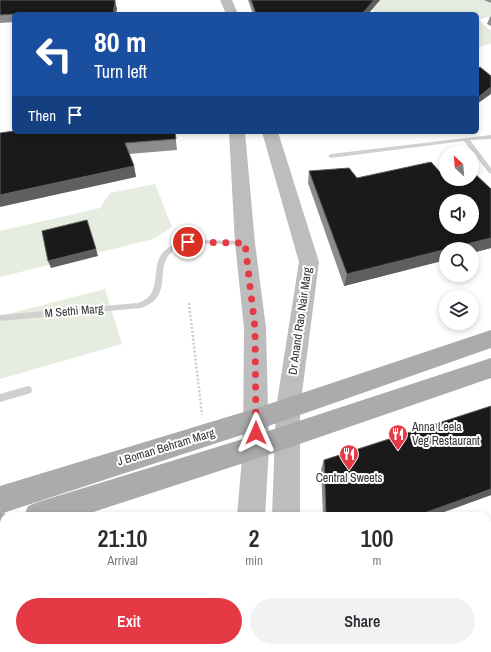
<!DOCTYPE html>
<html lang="en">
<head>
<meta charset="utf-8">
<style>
	body { margin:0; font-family:"Archivo Narrow",sans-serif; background:#f2f2f3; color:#2b2b33; height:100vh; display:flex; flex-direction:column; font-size:15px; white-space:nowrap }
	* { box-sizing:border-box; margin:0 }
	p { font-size:13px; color:#7c7c81 }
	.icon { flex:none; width:22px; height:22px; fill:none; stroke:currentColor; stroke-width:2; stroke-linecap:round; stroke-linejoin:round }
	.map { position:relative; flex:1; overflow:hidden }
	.drawer { position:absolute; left:0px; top:512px; width:491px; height:140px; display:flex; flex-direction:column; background:#fff; border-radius:12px 12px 0 0; box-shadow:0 2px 6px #0003 }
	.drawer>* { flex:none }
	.top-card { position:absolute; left:12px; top:12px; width:467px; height:122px; border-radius:6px; box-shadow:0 2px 6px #0003; background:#1a4fa0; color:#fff; overflow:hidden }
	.needle { width:26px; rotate:334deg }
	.tools { position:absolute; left:439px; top:146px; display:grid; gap:8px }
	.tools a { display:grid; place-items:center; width:40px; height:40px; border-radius:50%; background:#fff; box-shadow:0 2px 6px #0003; font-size:20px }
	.pin { position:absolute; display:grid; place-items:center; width:34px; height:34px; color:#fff; margin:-17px; border:2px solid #fff; border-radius:50%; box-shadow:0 1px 4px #0007 }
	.me { position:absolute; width:44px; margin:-22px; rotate:0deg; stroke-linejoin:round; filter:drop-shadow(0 0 3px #0008) }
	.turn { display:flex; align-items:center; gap:14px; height:84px; padding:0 16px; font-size:18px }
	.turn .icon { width:52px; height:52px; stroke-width:2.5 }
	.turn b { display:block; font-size:28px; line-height:34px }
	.then { display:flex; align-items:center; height:38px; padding:0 16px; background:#0003; gap:8px; font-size:15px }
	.eta { display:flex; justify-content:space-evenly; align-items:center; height:68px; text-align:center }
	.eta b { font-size:24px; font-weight:600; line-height:28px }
	.button { display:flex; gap:8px; margin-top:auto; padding:8px 16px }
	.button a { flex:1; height:46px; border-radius:24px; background:#e63946; color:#fff; font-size:16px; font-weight:600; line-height:46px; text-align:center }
	.button a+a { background:#f2f2f3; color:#2b2b33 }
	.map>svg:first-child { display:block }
	.green { fill:#e6ecdf }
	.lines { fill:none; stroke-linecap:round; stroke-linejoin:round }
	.path { stroke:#cdcdcd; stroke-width:2.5; stroke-dasharray:2 2; stroke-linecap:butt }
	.lane { fill:#d0d0d0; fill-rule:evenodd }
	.secondary { fill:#bdbdbd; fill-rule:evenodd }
	.primary { fill:#ababab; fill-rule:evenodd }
	.wall { fill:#8c8c8c }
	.shaded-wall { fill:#5f5f5f }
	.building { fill:#1a1a1a; stroke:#5f5f5f; fill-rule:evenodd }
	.route { stroke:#e63946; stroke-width:7; stroke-dasharray:0 12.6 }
	.labels { text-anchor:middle; stroke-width:4; stroke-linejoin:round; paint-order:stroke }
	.street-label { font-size:12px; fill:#333; stroke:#fff }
	.poi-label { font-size:12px; fill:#333; stroke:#fff; text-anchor:start }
</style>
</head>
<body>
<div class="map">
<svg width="491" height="652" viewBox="0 0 491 652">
	<rect width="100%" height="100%" fill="#fff"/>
	<!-- green -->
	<path class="green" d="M366 0H486L491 4V17L478 19 491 31V44L477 47V14H376Z
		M155 184 172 227 153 239 0 277V231L100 208 110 193Z
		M105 289 122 344 0 379V316Z"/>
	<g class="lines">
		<!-- path -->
		<path class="path" d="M189 303 202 415"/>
		<!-- lane -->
		<path class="lane" d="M491 135V139L470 140 491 168V174L489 173 464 141 331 158 328 156 331 154Z
			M199 240 245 241 249 243 245 245C228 245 192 240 178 248 149 262 178 296 141 308L0 321V315L138 303C175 291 130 244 199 240Z
			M28 386 31 387 32 390 31 393 0 402V394Z"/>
		<!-- secondary -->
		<path class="secondary" d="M220 0H232L238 14H226Z
			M229 132H245L255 243 266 328 269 447 265 516H237L243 447 244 328 235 243Z
			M262 132H278L319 262 300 408V516H272L276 408 299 262Z
			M227 648H259L258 652H226Z
			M267 648H299V652H267Z"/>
		<!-- primary -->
		<path class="primary" d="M491 330V348L257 430 0 514V486L257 408Z
			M491 358V378L256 459 81 516H24L28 506 38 502 256 435Z
			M4 513 12 516H4V541L0 542V514Z"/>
	</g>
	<!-- wall -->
	<path class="wall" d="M0 0 115 2 117 9 115 14H14V22L0 23Z
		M248 0H380L368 14H253Z
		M484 0H491V3Z
		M491 16V26L487 24 490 17Z
		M175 132 177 150 129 154 134 166 136 177 0 133Z
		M289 132H304L289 133Z
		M309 171 357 178 441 173 491 189V248L344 286 308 183Z
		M324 460 491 495 433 516H323L321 469Z
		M310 648H425L426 652H310Z"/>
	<!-- shaded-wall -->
	<path class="shaded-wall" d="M374 0H380L368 14H362Z
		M115 2 117 9 116 14H113Z
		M491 87V94L477 104V98Z
		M134 166 136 177 0 207V195Z
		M491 238V248L472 253V249H447Z
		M96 249 98 256 51 268 48 261Z
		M446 249V260L344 286 347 274Z
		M491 489V495L433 516H416Z
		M83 648H95L89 652H77Z"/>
	<!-- building -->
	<path class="building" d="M0 0H115V2L113 14H34V13L0 15Z
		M251 0H374L362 14H256Z
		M480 67 491 76V87L477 98V69Z
		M14 131V132H175L176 139 125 143 134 166 0 195V133Z
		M431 162 441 173 446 172V179H472V171L491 189V238L347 274 309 171 349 168 357 178ZM446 201H472V227H446Z
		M87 220 96 249 48 261 42 231Z
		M491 406V489L416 516H326L324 460Z
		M4 579V648H83L77 652H0V582Z
		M313 648H425L426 652H313Z"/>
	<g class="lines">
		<!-- route -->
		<path class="route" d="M188 242 245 243 255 328 256 433"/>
	</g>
	<!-- icons -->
	<defs>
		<symbol id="restaurant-pin" viewBox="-11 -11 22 30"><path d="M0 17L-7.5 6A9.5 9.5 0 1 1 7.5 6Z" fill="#e63946" stroke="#fff"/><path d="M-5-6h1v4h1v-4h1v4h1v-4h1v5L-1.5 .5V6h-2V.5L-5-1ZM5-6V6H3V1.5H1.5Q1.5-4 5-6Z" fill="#fff"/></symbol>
	</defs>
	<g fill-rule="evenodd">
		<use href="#restaurant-pin" x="387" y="423" width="22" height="30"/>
		<use href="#restaurant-pin" x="338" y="443" width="22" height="30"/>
	</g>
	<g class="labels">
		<!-- street labels -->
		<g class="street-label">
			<text transform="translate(74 311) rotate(-5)" y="4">M Sethi Marg</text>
			<text transform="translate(300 321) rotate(-82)" y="4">Dr Anand Rao Nair Marg</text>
			<text transform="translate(166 447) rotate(-17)" y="4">J Boman Behram Marg</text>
		</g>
		<!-- poi labels -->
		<g class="poi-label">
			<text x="412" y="431">Anna Leela<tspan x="412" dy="14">Veg Restaurant</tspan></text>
			<text x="349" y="482" text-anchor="middle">Central Sweets</text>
		</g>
	</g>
</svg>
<div class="tools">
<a><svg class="needle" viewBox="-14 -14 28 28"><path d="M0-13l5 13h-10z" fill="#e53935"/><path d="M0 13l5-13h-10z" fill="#7c7c81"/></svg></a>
<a><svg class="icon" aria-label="sound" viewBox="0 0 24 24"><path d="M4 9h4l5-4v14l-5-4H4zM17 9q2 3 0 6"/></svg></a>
<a><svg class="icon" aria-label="search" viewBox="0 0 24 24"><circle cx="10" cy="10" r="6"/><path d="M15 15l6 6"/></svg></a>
<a><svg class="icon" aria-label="layers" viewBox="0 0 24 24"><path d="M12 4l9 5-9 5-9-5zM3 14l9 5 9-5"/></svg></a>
</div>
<div class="pin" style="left:188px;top:242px;background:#d93025"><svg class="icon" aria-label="arrive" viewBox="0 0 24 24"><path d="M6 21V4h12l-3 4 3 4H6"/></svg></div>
<svg class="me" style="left:256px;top:433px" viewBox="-20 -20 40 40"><path d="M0-17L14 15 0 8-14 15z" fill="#e63946" stroke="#fff" stroke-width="4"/></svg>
<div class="top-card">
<div class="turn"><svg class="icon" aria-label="left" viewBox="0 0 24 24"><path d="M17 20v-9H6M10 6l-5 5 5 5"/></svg><div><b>80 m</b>Turn left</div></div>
<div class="then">Then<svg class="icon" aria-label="arrive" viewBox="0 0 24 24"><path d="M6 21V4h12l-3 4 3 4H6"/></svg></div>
</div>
<section class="drawer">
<div class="eta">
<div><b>21:10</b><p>Arrival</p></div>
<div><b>2</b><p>min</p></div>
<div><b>100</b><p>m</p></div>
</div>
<div class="button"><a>Exit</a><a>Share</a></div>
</section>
</div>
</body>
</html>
